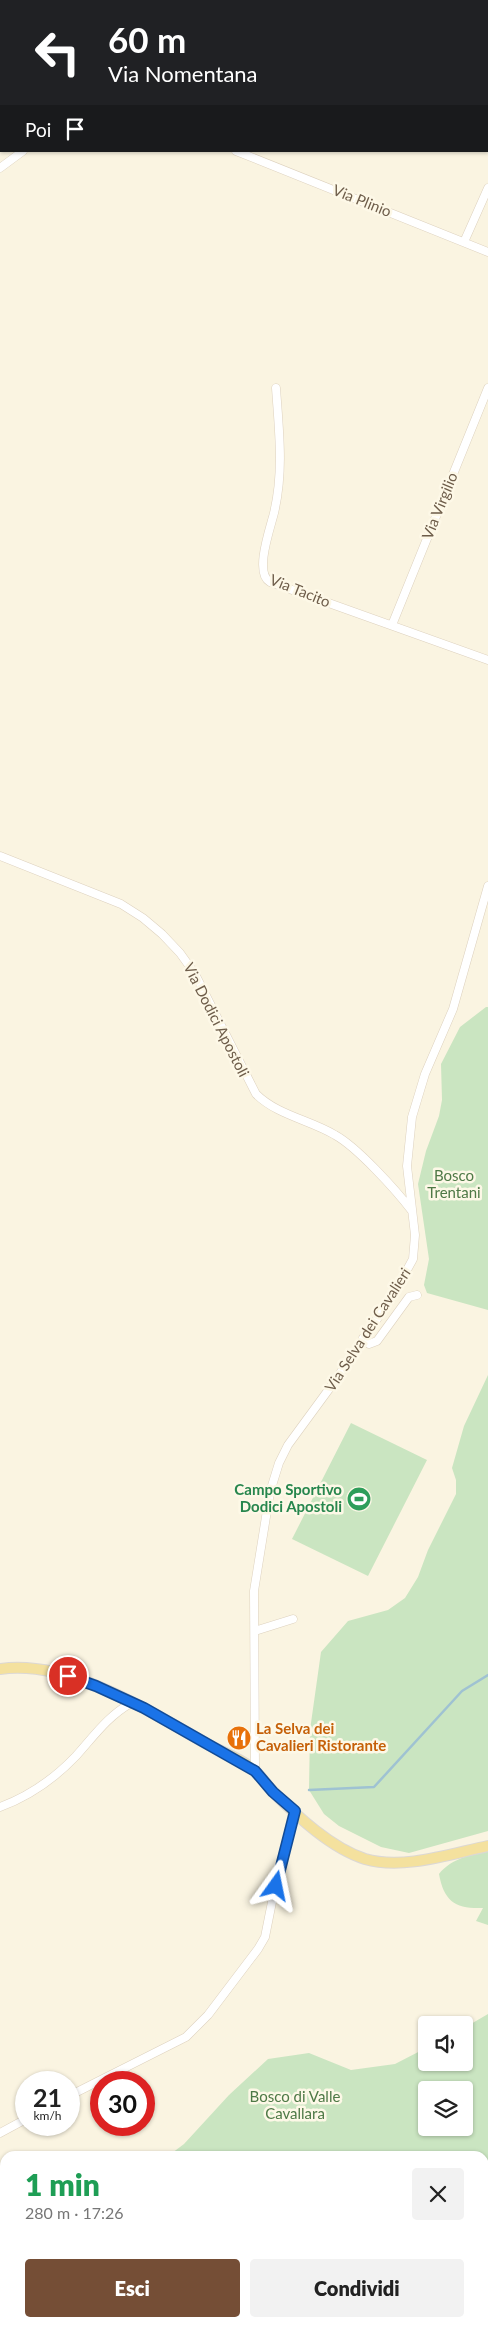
<!DOCTYPE html>
<html lang="it">
<head>
<meta charset="utf-8">
<style>
	body { margin:0; font-family:Lato,sans-serif; background:#f2f2f2; color:#222; height:100vh; display:flex; flex-direction:column; font-size:19px; white-space:nowrap }
	* { box-sizing:border-box; margin:0 }
	p { font-size:16px; color:#767676 }
	.icon { flex:none; width:28px; height:28px; fill:none; stroke:currentColor; stroke-width:2; stroke-linecap:round; stroke-linejoin:round }
	.map { position:relative; flex:1; overflow:hidden }
	.sheet { position:absolute; left:0px; top:2151px; width:489px; height:176px; display:flex; flex-direction:column; background:#fff; border-radius:15px 15px 0 0; box-shadow:0 1px 4px #0004 }
	.sheet>* { flex:none }
	.hud { position:absolute; left:0px; top:0px; width:489px; height:152px; box-shadow:0 1px 4px #0004; background:#202124; color:#fff; overflow:hidden }
	.tools { position:absolute; left:418px; top:2016px; display:grid; gap:10px }
	.tools a { display:grid; place-items:center; width:55px; height:55px; border-radius:5px; background:#fff; box-shadow:0 1px 4px #0004; font-size:25px }
	.speed { position:absolute; left:15px; top:2071px; display:flex; gap:10px; font-size:25px; font-weight:700; text-align:center }
	.speed>* { display:grid; place-content:center; width:65px; height:65px; border-radius:50%; background:#fff; box-shadow:0 1px 4px #0004; line-height:1 }
	.speed small { font-size:12px; font-weight:400 }
	.speed .limit { border:8px solid #d22; background:#fff; color:#111 }
	.pin { position:absolute; display:grid; place-items:center; width:42px; height:42px; color:#fff; margin:-21px; border:2px solid #fff; border-radius:50%; box-shadow:0 1px 5px #0007 }
	.me { position:absolute; width:55px; margin:-28px; rotate:12deg; stroke-linejoin:round; filter:drop-shadow(0 0 4px #0008) }
	.turn { display:flex; align-items:center; gap:18px; height:105px; padding:0 25px; font-size:22px }
	.turn .icon { width:65px; height:65px; stroke-width:2.5 }
	.turn b { display:block; font-size:35px; line-height:42px }
	.then { display:flex; align-items:center; height:48px; padding:0 25px; background:#0003; gap:10px; font-size:19px }
	.round { display:grid; place-items:center; flex:none; width:52px; height:52px; border-radius:5px; background:#f2f2f2 }
	.overview { display:flex; align-items:center; justify-content:space-between; height:85px; padding:0 25px }
	h1 { font-size:30px; font-weight:800; line-height:38px; color:#1e9e55 }
	.button { display:flex; gap:10px; margin-top:auto; padding:10px 25px }
	.button a { flex:1; height:58px; border-radius:5px; background:#754e36; color:#fff; font-size:20px; font-weight:800; line-height:58px; text-align:center }
	.button a+a { background:#f2f2f2; color:#222 }
	.map>svg:first-child { display:block }
	.green { fill:#cae5c1; fill-rule:evenodd }
	.lines { fill:none; stroke-linecap:round; stroke-linejoin:round }
	.stream { stroke:#9fc2d2; stroke-width:2.5 }
	.minor-casing { stroke:#ddd1be; stroke-width:9 }
	.major-casing { stroke:#dcd8d4; stroke-width:12 }
	.minor { stroke:#fff; stroke-width:8 }
	.major { stroke:#f4e19e; stroke-width:10 }
	.route-casing { stroke:#114b97; stroke-width:12 }
	.route { stroke:#1a73e8; stroke-width:9 }
	.labels { text-anchor:middle; stroke-width:5; stroke-linejoin:round; paint-order:stroke }
	.street-label { font-size:15px; fill:#6e5d4a; stroke:#fdf8e7 }
	.park-label { font-size:15px; fill:#4e7946; stroke:#fdf8e7 }
	.leisure-label { font-size:15px; font-weight:bold; fill:#27864d; stroke:#fdf8e7; text-anchor:end }
	.food-label { font-size:15px; font-weight:bold; fill:#c56008; stroke:#fdf8e7; text-anchor:start }
</style>
</head>
<body>
<div class="map">
<svg width="488" height="2327" viewBox="0 0 488 2327">
	<rect width="100%" height="100%" fill="#faf4e1"/>
	<!-- green -->
	<path class="green" d="M486 1007H488V1310L427 1293 424 1285 429 1259 418 1184 426 1151 439 1116 442 1100 441 1064 460 1027Z
		M488 1375V1831L409 1853 381 1847 339 1826 324 1814 309 1790 310 1730 321 1652 348 1621 388 1610 405 1598 418 1577 428 1550 456 1494V1480L452 1468 464 1426Z
		M351 1423 427 1460 368 1576 292 1539Z
		M482 1849H488V1925L476 1921 483 1908C456 1909 444 1902 439 1874 451 1859 466 1858 482 1849Z
		M488 2014V2276H484V2156H168L184 2144 229 2095 268 2059 309 2053 351 2070 395 2064 426 2048V2062H464V2028ZM426 2090H464V2128H426Z
		M5 2246V2322H307L308 2327H0V2247Z"/>
	<g class="lines">
		<!-- stream -->
		<path class="stream" d="M309 1790 374 1787 462 1691 488 1675"/>
		<defs>
			<path id="minor" d="M99 1 103 0
				M0 7H1
				M0 96 1 97
				M236 151 488 252
				M0 168 23 151
				M464 242 488 188
				M276 388C279 431 284 471 274 513 270 529 254 573 270 582L488 660
				M392 625 488 388
				M0 856 121 904 143 918 162 934 180 953 195 974 256 1094C277 1115 310 1120 335 1135 357 1147 396 1190 412 1211
				M363 1338 369 1344 377 1341 409 1297 417 1295
				M255 1631 293 1619
				M255 1771 254 1591 270 1492 279 1463 288 1445 332 1385 392 1297 413 1259 415 1235 407 1166 412 1117 425 1074 453 1009 488 886
				M0 1807C30 1796 54 1779 76 1756 94 1736 108 1716 131 1703
				M69 2096 186 2037 208 2015 258 1949 265 1937 278 1872 295 1811
				M0 2133 26 2119"/>
			<path id="major" d="M0 1669C69 1659 149 1711 207 1744 222 1752 244 1760 256 1772 263 1778 267 1786 273 1792 298 1817 331 1848 365 1859 403 1870 450 1854 488 1846
				M484 2282 488 2279
				M430 2327 435 2322"/>
		</defs>
		<!-- minor casing -->
		<use href="#minor" class="minor-casing"/>
		<!-- major casing -->
		<use href="#major" class="major-casing"/>
		<!-- minor -->
		<use href="#minor" class="minor"/>
		<!-- major -->
		<use href="#major" class="major"/>
	</g>
	<g class="lines">
		<defs>
			<path id="route" d="M68 1676 96 1686 144 1708 255 1771 273 1792 295 1811 276 1886"/>
		</defs>
		<!-- route casing -->
		<use href="#route" class="route-casing"/>
		<!-- route -->
		<use href="#route" class="route"/>
	</g>
	<!-- icons -->
	<defs>
		<symbol id="stadium-disc" viewBox="-11 -11 22 22"><circle r="9.5" fill="#2e9e5b" stroke="#fdf8e7"/><path d="M0-5a6.5 5 0 1 0 0 10a6.5 5 0 1 0 0-10ZM-3.5-1.8h7v3.6h-7Z" fill="#fff"/></symbol>
		<symbol id="restaurant-disc" viewBox="-11 -11 22 22"><circle r="9.5" fill="#e8710a" stroke="#fdf8e7"/><path d="M-5-6h1v4h1v-4h1v4h1v-4h1v5L-1.5 .5V6h-2V.5L-5-1ZM5-6V6H3V1.5H1.5Q1.5-4 5-6Z" fill="#fff"/></symbol>
	</defs>
	<g fill-rule="evenodd">
		<use href="#stadium-disc" x="345" y="1485" width="28" height="28"/>
		<use href="#restaurant-disc" x="225" y="1724" width="28" height="28"/>
	</g>
	<g class="labels">
		<!-- street labels -->
		<g class="street-label">
			<text transform="translate(362 201) rotate(22)" y="5">Via Plinio</text>
			<text transform="translate(440 506) rotate(-68)" y="5">Via Virgilio</text>
			<text transform="translate(300 591) rotate(22)" y="5">Via Tacito</text>
			<text transform="translate(216 1020) rotate(63)" y="5">Via Dodici Apostoli</text>
			<text transform="translate(368 1330) rotate(-57)" y="5">Via Selva dei Cavalieri</text>
		</g>
		<!-- park labels -->
		<g class="park-label">
			<text x="454" y="1181">Bosco<tspan x="454" dy="17">Trentani</tspan></text>
			<text x="295" y="2102">Bosco di Valle<tspan x="295" dy="17">Cavallara</tspan></text>
		</g>
		<!-- leisure labels -->
		<g class="leisure-label">
			<text x="342" y="1495">Campo Sportivo<tspan x="342" dy="17">Dodici Apostoli</tspan></text>
		</g>
		<!-- food labels -->
		<g class="food-label">
			<text x="256" y="1734">La Selva dei<tspan x="256" dy="17">Cavalieri Ristorante</tspan></text>
		</g>
	</g>
</svg>
<div class="tools">
<a><svg class="icon" aria-label="sound" viewBox="0 0 24 24"><path d="M4 9h4l5-4v14l-5-4H4zM17 9q2 3 0 6"/></svg></a>
<a><svg class="icon" aria-label="layers" viewBox="0 0 24 24"><path d="M12 4l9 5-9 5-9-5zM3 14l9 5 9-5"/></svg></a>
</div>
<div class="speed"><div>21<small>km/h</small></div><div class="limit">30</div></div>
<div class="pin" style="left:68px;top:1676px;background:#d93025"><svg class="icon" aria-label="arrive" viewBox="0 0 24 24"><path d="M6 21V4h12l-3 4 3 4H6"/></svg></div>
<svg class="me" style="left:276px;top:1886px" viewBox="-20 -20 40 40"><path d="M0-17L14 15 0 8-14 15z" fill="#1a73e8" stroke="#fff" stroke-width="4"/></svg>
<div class="hud">
<div class="turn"><svg class="icon" aria-label="left" viewBox="0 0 24 24"><path d="M17 20v-9H6M10 6l-5 5 5 5"/></svg><div><b>60 m</b>Via Nomentana</div></div>
<div class="then">Poi<svg class="icon" aria-label="arrive" viewBox="0 0 24 24"><path d="M6 21V4h12l-3 4 3 4H6"/></svg></div>
</div>
<section class="sheet">
<div class="overview"><div><h1>1 min</h1><p>280 m · 17:26</p></div><a class="round"><svg class="icon" aria-label="close" viewBox="0 0 24 24"><path d="M6 6l12 12M18 6L6 18"/></svg></a></div>
<div class="button"><a>Esci</a><a>Condividi</a></div>
</section>
</div>
</body>
</html>
